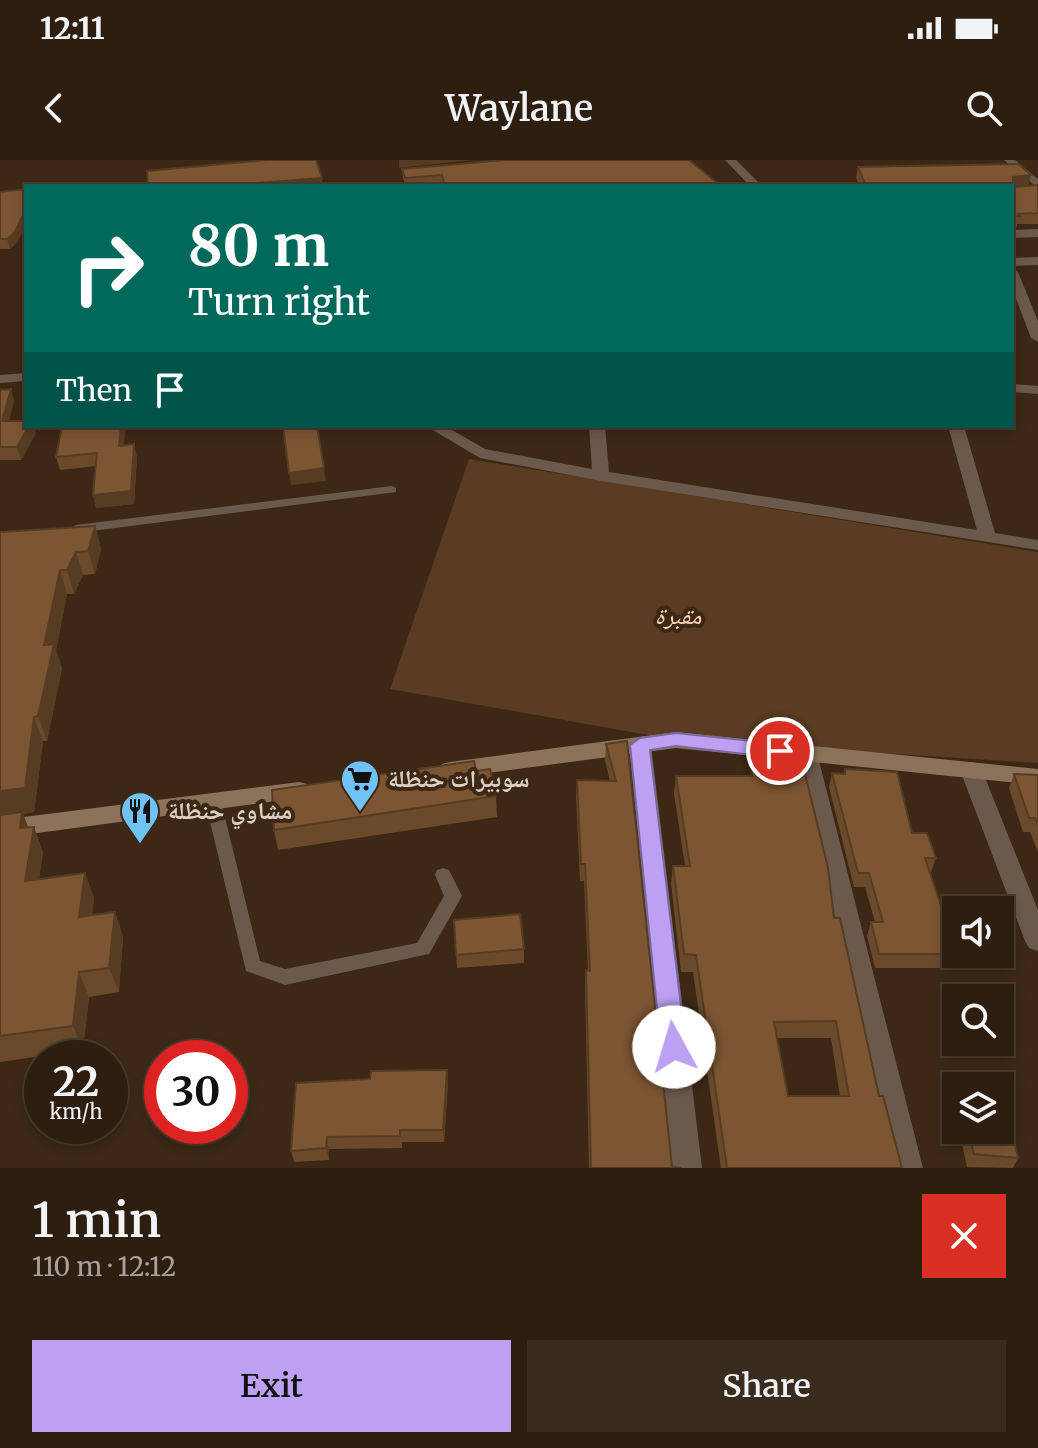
<!DOCTYPE html>
<html lang="en">
<head>
<meta charset="utf-8">
<style>
	body { margin:0; font-family:Merriweather,"Noto Naskh Arabic",serif; background:#392b1e; color:#f1f3f6; height:100vh; display:flex; flex-direction:column; font-size:30px; white-space:nowrap }
	* { box-sizing:border-box; margin:0 }
	p { font-size:26px; color:#a7a29f }
	.icon { flex:none; width:44px; height:44px; fill:none; stroke:currentColor; stroke-width:2; stroke-linecap:round; stroke-linejoin:round }
	.map { position:relative; height:1008px; overflow:hidden }
	.panel { display:flex; flex-direction:column; background:#2d1e10; flex:1 }
	.panel>* { flex:none }
	.hud { position:absolute; left:24px; top:24px; width:990px; height:244px; border-radius:0px; box-shadow:0 4px 12px #0003,0 0 0 2px #483c30; background:#00695c; color:#fff; overflow:hidden }
	.buttons { position:absolute; left:942px; top:736px; display:grid; gap:16px }
	.buttons a { display:grid; place-items:center; width:72px; height:72px; border-radius:0px; background:#2d1e10; box-shadow:0 4px 12px #0003,0 0 0 2px #483c30; font-size:40px }
	.speed { position:absolute; left:24px; top:880px; display:flex; gap:16px; font-size:40px; font-weight:700; text-align:center }
	.speed>* { display:grid; place-content:center; width:104px; height:104px; border-radius:50%; background:#2d1e10; box-shadow:0 4px 12px #0003,0 0 0 2px #483c30; line-height:1 }
	.speed small { font-size:20px; font-weight:400 }
	.speed .limit { border:12px solid #d22; background:#fff; color:#111 }
	.pin { position:absolute; display:grid; place-items:center; width:68px; height:68px; color:#fff; margin:-34px; border:4px solid #fff; border-radius:50%; box-shadow:0 2px 8px #0007 }
	.me { position:absolute; width:88px; margin:-44px; rotate:354deg; stroke-linejoin:round; filter:drop-shadow(0 0 6px #0008) }
	.turn { display:flex; align-items:center; gap:28px; height:168px; padding:0 32px; font-size:36px }
	.turn .icon { width:104px; height:104px; stroke-width:2.5 }
	.turn b { display:block; font-size:56px; line-height:68px }
	.then { display:flex; align-items:center; height:76px; padding:0 32px; background:#0003; gap:16px; font-size:30px }
	.round { display:grid; place-items:center; flex:none; width:84px; height:84px; border-radius:0px; background:#392b1e }
	.overview { display:flex; align-items:center; justify-content:space-between; height:136px; padding:0 32px }
	h1 { font-size:48px; font-weight:600; line-height:60px }
	.primary-button { display:flex; gap:16px; margin-top:auto; padding:16px 32px }
	.primary-button a { flex:1; height:92px; border-radius:0px; background:#bca0f2; color:#111; font-size:32px; font-weight:600; line-height:92px; text-align:center }
	.primary-button a+a { background:#392b1e; color:#f1f3f6 }
	.status { display:flex; justify-content:space-between; align-items:center; height:56px; padding:0 40px; background:#2d1e10; direction:ltr }
	.status svg { height:22px; fill:currentColor }
	header { display:flex; justify-content:space-between; align-items:center; height:104px; padding:0 32px; background:#2d1e10; font-size:36px; font-weight:600 }
	.map>svg:first-child { display:block }
	.green { fill:#593c21 }
	.lines { fill:none; stroke-linecap:round; stroke-linejoin:round }
	.lane { fill:#6b5a4b; fill-rule:evenodd }
	.street { fill:#6b5a4b; fill-rule:evenodd }
	.secondary { fill:#8d725b; fill-rule:evenodd }
	.wall { fill:#6b4a2c; fill-rule:evenodd }
	.shaded-wall { fill:#573c24 }
	.building { fill:#7c5633; stroke:#573c24; stroke-width:2; fill-rule:evenodd }
	.route { fill:#bca0f2; stroke:#7a689d; stroke-width:2 }
	.labels { text-anchor:middle; stroke-width:8; stroke-linejoin:round; paint-order:stroke }
	.park-label { font-size:24px; font-style:italic; fill:#fad5b4; stroke:#3c2815 }
	.poi-label { font-size:24px; font-weight:bold; fill:#ddcfc4; stroke:#3c2815; text-anchor:start }
</style>
</head>
<body>
<div class="status"><b>12:11</b><svg viewBox="0 0 49 12"><path d="M0 12V9h3v3zM5 12V6h3v6zM10 12V3h3v9zM15 12V0h3v12zM26 1h20v11H26zM47 4h2v5h-2z"/></svg></div>
<header><svg class="icon" aria-label="back" viewBox="0 0 24 24"><path d="M15 5l-7 7 7 7"/></svg>Waylane<svg class="icon" aria-label="search" viewBox="0 0 24 24"><circle cx="10" cy="10" r="6"/><path d="M15 15l6 6"/></svg></header>
<div class="map">
<svg width="1038" height="1008" viewBox="0 0 1038 1008">
	<rect width="100%" height="100%" fill="#3c2815"/>
	<!-- green -->
	<path class="green" d="M469 299 1038 392V603L676 580 390 529Z"/>
	<g class="lines">
		<!-- lane -->
		<path class="lane" d="M392 326 396 328V332L76 373 70 369 76 365Z
			M213 635 219 637 221 641 260 801 285 809 417 783 444 736 435 715 437 710 443 708 449 710 462 736 429 794 285 825 246 811 205 641 207 637Z"/>
		<!-- street -->
		<path class="street" d="M725 0H736L762 26H750Z
			M1004 0H1015L1038 19V28Z
			M1038 69V77L1012 78V70Z
			M1038 97V105L1012 106V98Z
			M1012 108 1018 112 1038 161V182L1031 178 1012 128Z
			M26 213V221L0 223V215Z
			M1012 224 1038 226V234L1012 232Z
			M426 266H445L485 289 592 309 589 266H605L609 312 977 370 948 266H964L995 373 1038 380V390L601 321 480 298Z
			M640 577 648 580 651 585 702 1008H672L629 585 632 580Z
			M806 585 814 588 817 593 923 1008H893L795 593 798 588Z
			M971 602 979 604 982 610 1038 750V791L1029 788 1025 781 960 610 963 604Z"/>
		<!-- secondary -->
		<path class="secondary" d="M676 572 1038 609V625L676 588 450 618 442 616 439 610 442 604 450 602Z
			M299 622 307 624 310 630 307 636 299 638 0 678V660Z"/>
	</g>
	<!-- wall -->
	<path class="wall" d="M858 7 1031 15 1028 25H1038V64H1017V67H1012V26H860L856 18Z
		M402 9 721 26H443L442 24 406 26 403 18Z
		M0 32 17 83 10 89H0Z
		M0 230 14 240 9 261 36 273 21 300H0Z
		M126 266 123 286 137 297 134 344 96 348 93 335 96 306 60 310 56 297Z
		M95 366 101 389 95 414 83 415 74 434H67L56 490 62 508 47 581H43L34 652 23 654 28 667H34L43 692 39 719 85 713 94 738 92 755 115 752 123 777 119 832 89 837 83 890 0 902V372Z
		M627 581 672 1007 681 1008H589L585 827 586 810 588 811 584 721H580L576 636 577 620 610 621 605 600 606 584Z
		M751 609 834 758 879 936 902 1008H721L693 812H681L671 723 673 706H685L674 633 676 616H750ZM777 878H831L840 936H788Z
		M845 609 936 698 931 712H930L957 794 951 808H875L867 776 871 762H875L865 727H854L829 627 832 613 844 614Z
		M476 611 496 636 497 657 278 690 274 670Z
		M1014 614 1038 615V692L1030 672H1023L1009 628Z
		M454 760 524 789V803L457 808Z
		M448 922 444 982H402V988L329 989V1000L294 1002 291 991Z
		M959 970H1000L1018 998 1013 1008 967 1007Z"/>
	<!-- shaded-wall -->
	<path class="shaded-wall" d="M399 0H471L399 8Z
		M1031 15 1028 25 1012 27 1013 17Z
		M322 18 323 26H220Z
		M26 50V65L17 83 10 89 7 79Z
		M11 229 14 240 6 273 2 261Z
		M29 266H34L36 273 21 300 17 287Z
		M121 266H126L122 299 119 286Z
		M134 284 137 297 134 344 96 348 93 335Z
		M324 308 326 321 291 325 289 313Z
		M95 366 101 389 95 414 88 391Z
		M76 392 83 415 74 434 67 410Z
		M60 410 67 434 56 490 62 508 47 581 38 556 44 485Z
		M34 557 43 581 34 652 23 654 32 677 34 667 43 692 35 746 0 658V631Z
		M85 713 94 738 89 782 79 757Z
		M115 752 123 777 119 832 109 808Z
		M79 812 89 837 83 890 73 866Z
		M447 910 448 922 444 982 443 970Z
		M327 977 329 989V1000L326 988Z"/>
	<!-- building -->
	<path class="building" d="M267 0H316L322 18 220 26H148L147 11Z
		M505 0H689L721 26H445L442 15 405 18 402 9Z
		M1019 4 1031 15 1013 17V27L1038 25V53L1018 54 1020 56H1012V26H866L858 7Z
		M26 29V50L14 73 7 79H0V32Z
		M11 229 2 261H26V266H29L17 287H0V230Z
		M62 266H121L119 286 134 284 131 331 93 335 97 293 56 297Z
		M283 266H317L324 308 289 313Z
		M95 366 88 391 76 392 67 410H60L44 485 54 484 38 556 34 557 25 628 0 631V372Z
		M627 581 672 1007 681 1008H591L586 810 590 811 585 704H581L577 620 616 621 606 584Z
		M474 601 476 611 490 609 496 636 274 670 272 630Z
		M751 609 804 610 828 708 834 758H840L879 936H883L902 1008H727L696 795 684 794 673 706H690L676 616H752ZM836 861 849 936H788L774 862Z
		M845 609 897 612 912 673H927L936 698H925L957 794H879L871 762H883L869 713H858L832 613 845 614Z
		M1014 614 1038 615V664L1035 658H1029Z
		M22 652 20 668 34 667 25 721 85 713 79 757 115 752 109 808 79 812 73 866 0 876V655Z
		M520 754 524 789 456 795 454 760Z
		M447 910 443 970H400V976L327 977 326 988 291 991 296 923 370 919 371 911Z
		M1000 944 1006 945 1018 998 974 994 968 970H1000Z"/>
	<!-- route -->
	<path class="route" d="M676 573 780 584 790 591 780 598 676 586 650 590 686 887 682 895 674 898 665 895 661 887 630 585 640 578Z"/>
	<!-- icons -->
	<defs>
		<symbol id="supermarket-pin" viewBox="-11 -11 22 30"><path d="M0 17L-7.5 6A9.5 9.5 0 1 1 7.5 6Z" fill="#6fc2f4" stroke="#3c2815"/><path d="M-6-5.5h2.5l.6 2H6L4.5 2H-2.5L-4.4-4H-6ZM-1.5 3.2a1.3 1.3 0 1 0 .1 0ZM3 3.2a1.3 1.3 0 1 0 .1 0Z" fill="#111"/></symbol>
		<symbol id="restaurant-pin" viewBox="-11 -11 22 30"><path d="M0 17L-7.5 6A9.5 9.5 0 1 1 7.5 6Z" fill="#6fc2f4" stroke="#3c2815"/><path d="M-5-6h1v4h1v-4h1v4h1v-4h1v5L-1.5 .5V6h-2V.5L-5-1ZM5-6V6H3V1.5H1.5Q1.5-4 5-6Z" fill="#111"/></symbol>
	</defs>
	<g fill-rule="evenodd">
		<use href="#supermarket-pin" x="338" y="597" width="44" height="60"/>
		<use href="#restaurant-pin" x="118" y="629" width="44" height="60"/>
	</g>
	<g class="labels">
		<!-- park labels -->
		<g class="park-label">
			<text x="678" y="464">مقبرة</text>
		</g>
		<!-- poi labels -->
		<g class="poi-label">
			<text x="388" y="627">سوبيرات حنظلة</text>
			<text x="168" y="659">مشاوي حنظلة</text>
		</g>
	</g>
</svg>
<div class="buttons">
<a><svg class="icon" aria-label="sound" viewBox="0 0 24 24"><path d="M4 9h4l5-4v14l-5-4H4zM17 9q2 3 0 6"/></svg></a>
<a><svg class="icon" aria-label="search" viewBox="0 0 24 24"><circle cx="10" cy="10" r="6"/><path d="M15 15l6 6"/></svg></a>
<a><svg class="icon" aria-label="layers" viewBox="0 0 24 24"><path d="M12 4l9 5-9 5-9-5zM3 14l9 5 9-5"/></svg></a>
</div>
<div class="speed"><div>22<small>km/h</small></div><div class="limit">30</div></div>
<div class="pin" style="left:780px;top:591px;background:#d93025"><svg class="icon" aria-label="arrive" viewBox="0 0 24 24"><path d="M6 21V4h12l-3 4 3 4H6"/></svg></div>
<svg class="me" style="left:674px;top:887px" viewBox="-20 -20 40 40"><circle r="19" fill="#fff"/><path d="M0-13L10 11 0 6-10 11z" fill="#bca0f2"/></svg>
<div class="hud">
<div class="turn"><svg class="icon" aria-label="right" viewBox="0 0 24 24"><path d="M7 20v-9h11M14 6l5 5-5 5"/></svg><div><b>80 m</b>Turn right</div></div>
<div class="then">Then<svg class="icon" aria-label="arrive" viewBox="0 0 24 24"><path d="M6 21V4h12l-3 4 3 4H6"/></svg></div>
</div>
</div>
<section class="panel">
<div class="overview"><div><h1>1 min</h1><p>110 m · 12:12</p></div><a class="round" style="background:#d93025;color:#fff"><svg class="icon" aria-label="close" viewBox="0 0 24 24"><path d="M6 6l12 12M18 6L6 18"/></svg></a></div>
<div class="primary-button"><a>Exit</a><a>Share</a></div>
</section>
</body>
</html>
